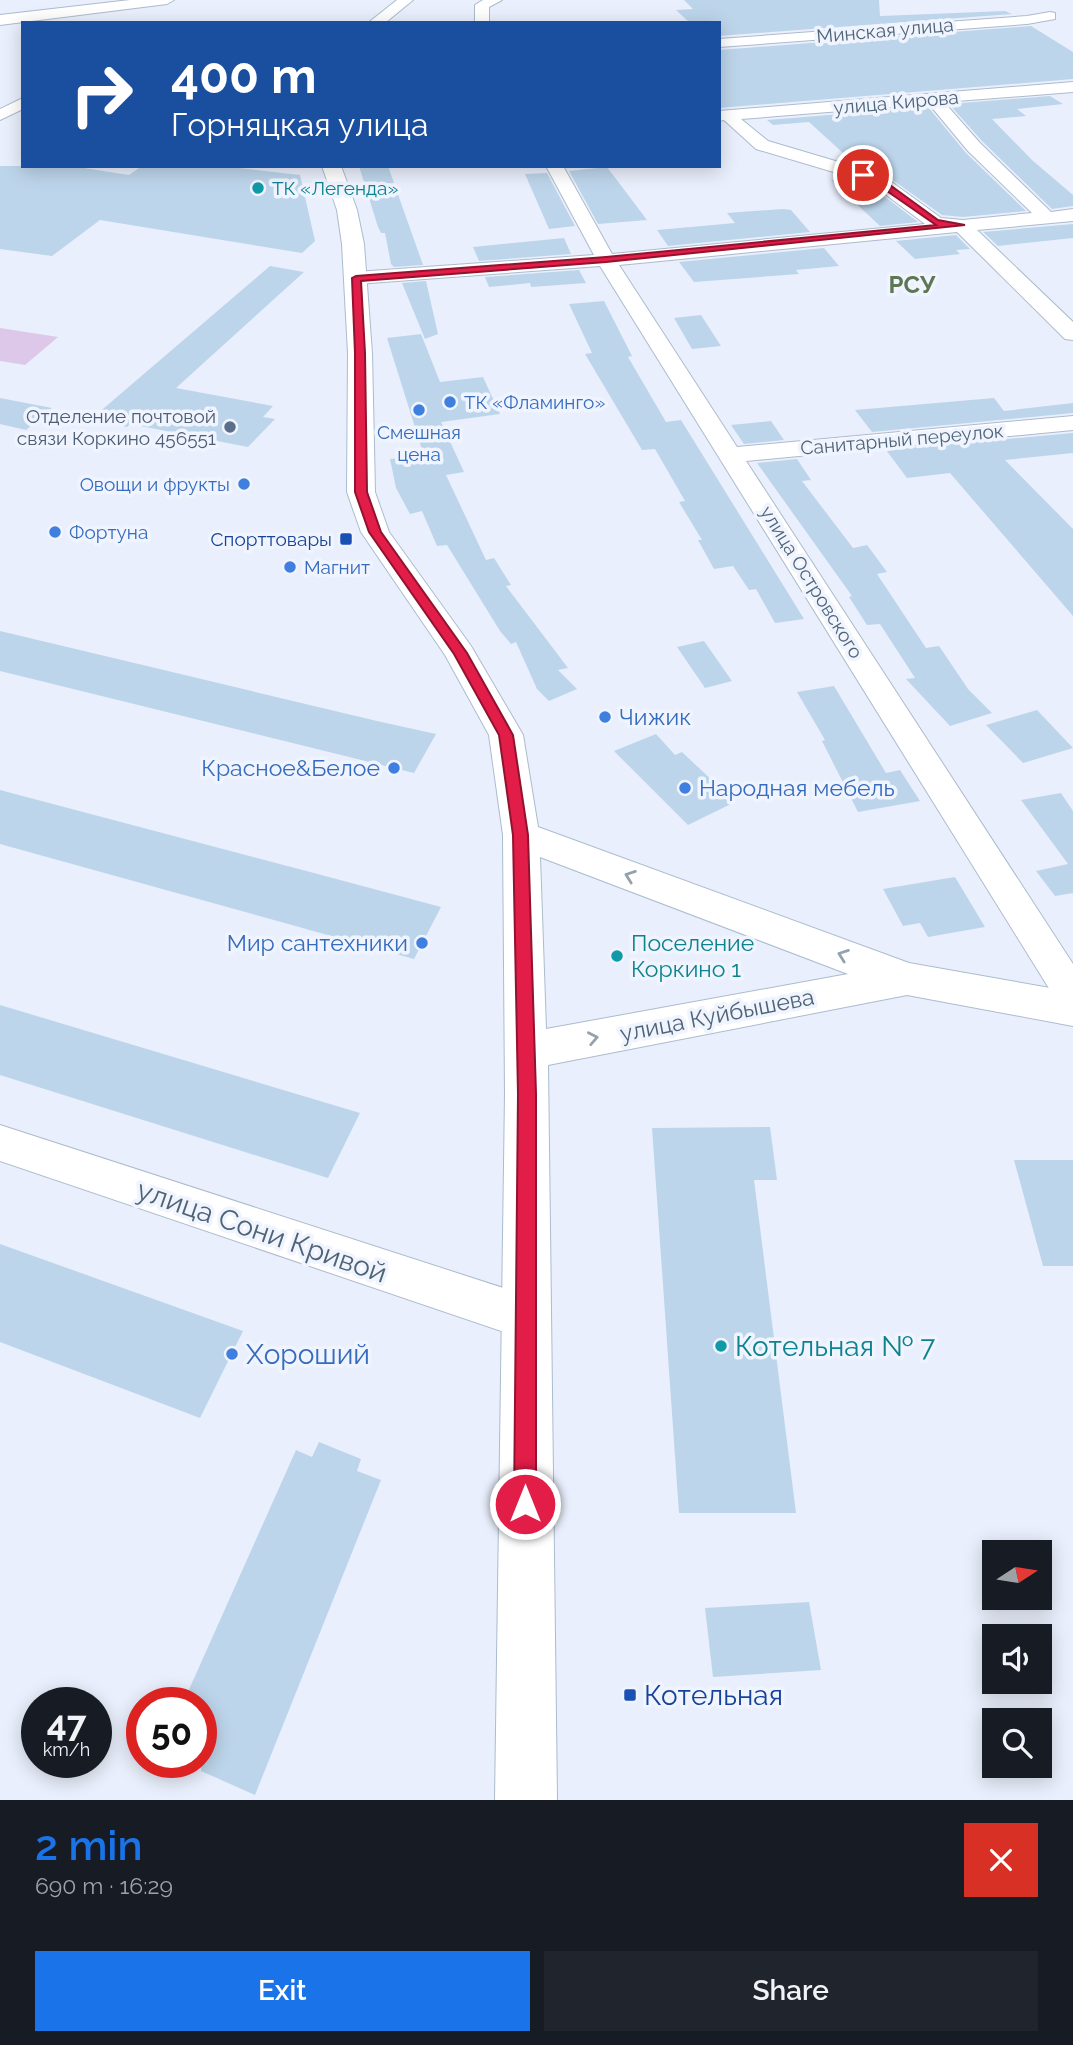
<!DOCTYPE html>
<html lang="en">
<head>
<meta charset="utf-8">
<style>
	body { margin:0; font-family:Raleway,sans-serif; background:#20242c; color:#f1f3f6; height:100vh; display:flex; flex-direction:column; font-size:26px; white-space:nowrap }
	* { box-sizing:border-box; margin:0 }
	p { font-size:23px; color:#9ea1a6 }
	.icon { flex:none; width:38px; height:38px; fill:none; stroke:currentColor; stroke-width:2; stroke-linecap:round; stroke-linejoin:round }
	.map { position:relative; height:1800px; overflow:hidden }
	.panel { display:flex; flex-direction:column; background:#171b24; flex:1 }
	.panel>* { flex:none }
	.hud { position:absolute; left:21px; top:21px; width:700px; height:147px; border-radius:0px; box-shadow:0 4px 18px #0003; background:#1a4fa0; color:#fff; overflow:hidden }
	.needle { width:46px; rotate:78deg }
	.buttons { position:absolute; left:982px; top:1540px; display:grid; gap:14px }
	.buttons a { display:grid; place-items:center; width:70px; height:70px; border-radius:0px; background:#171b24; box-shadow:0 4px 18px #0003; font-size:35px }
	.speed { position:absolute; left:21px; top:1687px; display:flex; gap:14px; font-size:35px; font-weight:700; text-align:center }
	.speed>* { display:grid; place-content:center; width:91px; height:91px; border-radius:50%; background:#171b24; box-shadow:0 4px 18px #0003; line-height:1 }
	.speed small { font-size:18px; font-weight:400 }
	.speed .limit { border:10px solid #d22; background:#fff; color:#111 }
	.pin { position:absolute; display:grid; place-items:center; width:60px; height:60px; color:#fff; margin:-30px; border:4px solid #fff; border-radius:50%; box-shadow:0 2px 7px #0007 }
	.me { position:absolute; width:77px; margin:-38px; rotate:0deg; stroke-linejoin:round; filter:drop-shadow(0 0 5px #0008) }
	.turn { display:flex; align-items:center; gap:24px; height:147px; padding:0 35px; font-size:32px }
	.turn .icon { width:91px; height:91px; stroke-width:2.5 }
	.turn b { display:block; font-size:49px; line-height:60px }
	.round { display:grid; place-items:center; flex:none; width:74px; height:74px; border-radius:0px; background:#20242c }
	.summary { display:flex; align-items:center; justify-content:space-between; height:119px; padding:0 35px }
	h1 { font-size:42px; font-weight:600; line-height:52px; color:#1a73e8 }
	.primary-button { display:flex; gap:14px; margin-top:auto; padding:14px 35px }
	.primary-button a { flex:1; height:80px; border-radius:0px; background:#1a73e8; color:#fff; font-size:28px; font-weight:600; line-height:80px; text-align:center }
	.primary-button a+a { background:#20242c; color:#f1f3f6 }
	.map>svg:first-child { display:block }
	.green { fill:#dec8e9 }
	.building { fill:#bdd5eb }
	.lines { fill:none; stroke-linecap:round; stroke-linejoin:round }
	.street-casing { stroke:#adbbcc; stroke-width:2 }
	.secondary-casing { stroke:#abbcce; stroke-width:2 }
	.street { fill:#fff; fill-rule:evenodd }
	.secondary { fill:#fff; fill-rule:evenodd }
	.oneway { stroke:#95a2ad }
	.route { fill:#e11d48; stroke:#92132f; stroke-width:2 }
	.culture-dot { fill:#0f9aa8; stroke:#f0f4fe; stroke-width:2.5 }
	.shop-dot { fill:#3f7fe0; stroke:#f0f4fe; stroke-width:2.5 }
	.service-dot { fill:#5c6f8a; stroke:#f0f4fe; stroke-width:2.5 }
	.transit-dot { fill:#1a4fb4; stroke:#f0f4fe; stroke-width:2.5 }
	.labels { text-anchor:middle; stroke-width:7; stroke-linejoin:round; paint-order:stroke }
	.far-street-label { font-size:19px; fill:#4e6476; stroke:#f0f4fe }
	.far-culture-label { font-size:19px; fill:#0d838f; stroke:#f0f4fe; text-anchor:start }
	.far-shop-label { font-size:19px; fill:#366cbe; stroke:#f0f4fe; text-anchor:start }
	.far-service-label { font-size:19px; fill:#4e5e75; stroke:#f0f4fe; text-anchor:end }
	.far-transit-label { font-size:19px; fill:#164399; stroke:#f0f4fe; text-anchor:end }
	.shop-label { font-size:23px; fill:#366cbe; stroke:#f0f4fe; text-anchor:start }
	.culture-label { font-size:23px; fill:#0d838f; stroke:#f0f4fe; text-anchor:start }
	.street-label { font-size:23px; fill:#4e6476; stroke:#f0f4fe }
	.far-district-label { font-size:24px; font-weight:bold; fill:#5d7654; stroke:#f0f4fe }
	.near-street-label { font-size:28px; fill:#4e6476; stroke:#f0f4fe }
	.near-culture-label { font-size:28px; fill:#0d838f; stroke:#f0f4fe; text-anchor:start }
	.near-shop-label { font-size:28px; fill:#366cbe; stroke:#f0f4fe; text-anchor:start }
	.near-transit-label { font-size:28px; fill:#164399; stroke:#f0f4fe; text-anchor:start }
</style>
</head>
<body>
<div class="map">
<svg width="1073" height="1800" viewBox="0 0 1073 1800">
	<rect width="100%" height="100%" fill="#e9effc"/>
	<!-- green -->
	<path class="green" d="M0 328 58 337 25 365 0 361Z"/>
	<!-- building -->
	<path class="building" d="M684 0H879L880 16 1005 11 1012 14 719 36V23H690L676 10 693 9Z
		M1031 26 1073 52V79L719 108V50Z
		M1050 96 1063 104 1017 109 1026 116 992 119 1032 160 1073 195V206L1052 209 982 141 949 104Z
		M928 107 966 153 1026 211 963 217 942 215 894 181 855 164 809 122 773 125 767 120Z
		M0 166H71L129 175 142 166H222L300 175 315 241 302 253 100 220 52 256 0 249Z
		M359 166H388L423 265 394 267 391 264 385 233H381L378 227Z
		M607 167 647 220 598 224 569 171Z
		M547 173 575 226 549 229 525 174Z
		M846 178 880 193 918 222 880 226 831 180Z
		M783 209 791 210 810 232 668 246 657 230 735 223 727 213Z
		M1073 224V238L998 246 983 232Z
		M956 235 970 249 956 250 960 254 915 259 896 241Z
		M564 238 571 254 479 261 473 247Z
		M824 248 839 266 796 270 799 274 694 282 679 262Z
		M270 266 304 272 176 388 273 406 263 417 275 419 248 447 130 424 127 427 90 420Z
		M579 270 586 283 531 287 530 283 489 287 485 277Z
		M426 281 438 334 425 339 402 283Z
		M604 301 632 356 628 357 666 422 681 420 804 619 775 623 756 589 749 590 733 566 714 569 698 540H702L679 502 685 501 655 449 642 450 585 354 592 353 569 304Z
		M701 315 721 346 692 349 674 318Z
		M421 334 440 382 483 377 500 414 441 422 464 472 446 475 486 560 494 558 511 585 506 586 568 668 558 670 577 689 549 701 537 689 516 642 511 644 500 631 447 545 437 546 422 511 410 514 396 488 390 459 424 456 387 338Z
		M0 398 52 408 26 430 0 424Z
		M994 398 1004 411 1073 403V413L872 432 855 410Z
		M771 421 784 440 744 444 731 425Z
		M1073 433V453L1005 460 1073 529V616L950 473 907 478 886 450Z
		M797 459 811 480 802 481 853 548 867 545 887 572 877 574 926 648 939 646 968 689 992 713 950 726 906 679 915 678 880 624 867 625 849 597 852 596 757 463Z
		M0 631 377 721 436 734 414 773 0 671Z
		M704 641 732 681 705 688 677 647Z
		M834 686 886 773 900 770 920 801 858 812 822 741 825 740 797 692Z
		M1037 710 1073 748 1023 763 986 725Z
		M656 734 675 755 682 752 735 802 688 825 614 751Z
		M0 790 314 873 441 907 414 959 0 844Z
		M1061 793 1073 811V893L1055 896 1036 871 1068 864 1021 800Z
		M955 877 985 927 928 937 920 923 903 926 883 889Z
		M0 1005 360 1113 328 1178 0 1075Z
		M770 1127 777 1180H754L796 1513H679L652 1128Z
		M1014 1160H1073V1266H1043Z
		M0 1244 243 1331 200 1418 0 1342Z
		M319 1442 361 1459 357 1471 381 1480 255 1795 201 1771V1703H183L296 1450 312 1457Z
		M809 1602 821 1670 713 1677 705 1608Z"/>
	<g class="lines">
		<defs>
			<path id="street" d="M483 0H502L489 7V23H475V5Z
				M1050 12 1055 13V19L1027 24 719 47V39L1027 16Z
				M1073 82V92L944 102 980 143 1051 212 1073 209V221L977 230 1073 322V340L1065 339 957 232 619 265 737 447 1073 416V430L746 461 1073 964V1010L1060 1006 600 266 356 284 349 282 346 278 349 274 356 272 594 255 546 166H563L612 254 925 224 881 191 857 179 756 149 724 120 719 121V111ZM929 104 968 151 1032 213 963 220 941 218 893 183 869 171 768 141 741 119Z
				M23 98V109L0 120V109Z
				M0 1125 525 1295 541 1301 548 1317 541 1333 525 1339 0 1161Z"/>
			<path id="secondary" d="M130 0H174L167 4 0 25V15Z
				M397 0H413L385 23H368Z
				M322 166H341L357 210 364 244 372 353 375 492 389 532 471 646 523 735 538 827 909 963 1073 992V1026L907 995 548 1065 557 1800H495L505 1094 503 835 489 735 445 655 361 532 347 492 348 353 342 244 337 210ZM540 857 848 974 546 1029Z"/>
		</defs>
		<!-- street casing -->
		<use href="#street" class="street-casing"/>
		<!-- secondary casing -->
		<use href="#secondary" class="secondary-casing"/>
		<!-- street -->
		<use href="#street" class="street"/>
		<!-- secondary -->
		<use href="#secondary" class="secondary"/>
	</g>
	<!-- one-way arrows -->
	<defs><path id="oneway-chevron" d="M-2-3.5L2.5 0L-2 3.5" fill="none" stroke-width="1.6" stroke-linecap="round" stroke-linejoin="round" transform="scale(1.75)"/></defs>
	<g class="oneway">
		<use href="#oneway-chevron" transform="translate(630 876) rotate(-160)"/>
		<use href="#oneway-chevron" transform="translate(843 955) rotate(-160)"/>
		<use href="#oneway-chevron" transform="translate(593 1038) rotate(-11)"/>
	</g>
	<!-- route -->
	<path class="route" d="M863 172 890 185 938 220 965 225 606 262 361 281 365 353 367 492 381 532 467 653 513 735 528 835 536 1094V1504L533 1512 525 1515 517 1512 514 1504 518 1094 513 835 499 735 454 654 369 532 355 492V353L352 278 356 276 606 257 936 225 884 189 860 177Z"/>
	<!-- markers -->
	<g class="culture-dot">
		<circle cx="258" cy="188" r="7"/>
		<circle cx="617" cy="956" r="7"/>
		<circle cx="721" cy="1346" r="7"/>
	</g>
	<g class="shop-dot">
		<circle cx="450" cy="402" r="7"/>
		<circle cx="419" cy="410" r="7"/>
		<circle cx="244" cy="484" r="7"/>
		<circle cx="55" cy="532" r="7"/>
		<circle cx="290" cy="567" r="7"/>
		<circle cx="605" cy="717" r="7"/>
		<circle cx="394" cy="768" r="7"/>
		<circle cx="685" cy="788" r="7"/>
		<circle cx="422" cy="943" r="7"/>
		<circle cx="232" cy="1354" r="7"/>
	</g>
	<circle class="service-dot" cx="230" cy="427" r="7"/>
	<g class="transit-dot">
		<rect x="339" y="532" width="14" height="14" rx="3.5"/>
		<rect x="623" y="1688" width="14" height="14" rx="3.5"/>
	</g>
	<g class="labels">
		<!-- far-street labels -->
		<g class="far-street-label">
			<text transform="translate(885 30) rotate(-5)" y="7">Минская улица</text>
			<text transform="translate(896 102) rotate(-5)" y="7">улица Кирова</text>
			<text transform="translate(902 439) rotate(-5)" y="7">Санитарный переулок</text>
			<text transform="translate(812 582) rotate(58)" y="7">улица Островского</text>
		</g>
		<!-- far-culture labels -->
		<g class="far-culture-label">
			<text x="272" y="195">ТК «Легенда»</text>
		</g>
		<!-- far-shop labels -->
		<g class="far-shop-label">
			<text x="464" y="409">ТК «Фламинго»</text>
			<text x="419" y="439" text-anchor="middle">Смешная<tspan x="419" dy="22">цена</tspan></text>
			<text x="230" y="491" text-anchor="end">Овощи и фрукты</text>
			<text x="69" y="539">Фортуна</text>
			<text x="304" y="574">Магнит</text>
		</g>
		<!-- far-service labels -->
		<g class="far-service-label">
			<text x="216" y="423">Отделение почтовой<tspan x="216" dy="22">связи Коркино 456551</tspan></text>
		</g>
		<!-- far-transit labels -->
		<g class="far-transit-label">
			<text x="332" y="546">Спорттовары</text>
		</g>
		<!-- shop labels -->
		<g class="shop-label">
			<text x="619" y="725">Чижик</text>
			<text x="380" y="776" text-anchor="end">Красное&amp;Белое</text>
			<text x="699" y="796">Народная мебель</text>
			<text x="408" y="951" text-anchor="end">Мир сантехники</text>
		</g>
		<!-- culture labels -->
		<g class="culture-label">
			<text x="631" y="951">Поселение<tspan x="631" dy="26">Коркино 1</tspan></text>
		</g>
		<!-- street labels -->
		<g class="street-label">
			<text transform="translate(717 1015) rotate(-11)" y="8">улица Куйбышева</text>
		</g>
		<!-- far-district labels -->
		<g class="far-district-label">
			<text x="912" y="293">РСУ</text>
		</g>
		<!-- near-street labels -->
		<g class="near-street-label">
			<text transform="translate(262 1231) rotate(19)" y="10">улица Сони Кривой</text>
		</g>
		<!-- near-culture labels -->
		<g class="near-culture-label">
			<text x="735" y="1356">Котельная № 7</text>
		</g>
		<!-- near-shop labels -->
		<g class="near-shop-label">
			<text x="246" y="1364">Хороший</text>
		</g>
		<!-- near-transit labels -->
		<g class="near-transit-label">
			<text x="644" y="1705">Котельная</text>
		</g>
	</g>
</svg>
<div class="buttons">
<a><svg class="needle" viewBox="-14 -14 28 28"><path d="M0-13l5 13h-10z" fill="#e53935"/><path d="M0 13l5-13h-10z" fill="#9ea1a6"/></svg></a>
<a><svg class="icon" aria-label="sound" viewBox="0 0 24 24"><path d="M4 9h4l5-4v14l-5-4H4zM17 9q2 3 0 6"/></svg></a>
<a><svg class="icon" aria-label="search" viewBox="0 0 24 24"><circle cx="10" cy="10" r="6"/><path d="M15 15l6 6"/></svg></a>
</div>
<div class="speed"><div>47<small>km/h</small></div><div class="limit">50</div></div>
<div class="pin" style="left:863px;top:175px;background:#d93025"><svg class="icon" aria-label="arrive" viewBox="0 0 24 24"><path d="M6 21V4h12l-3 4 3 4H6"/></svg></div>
<svg class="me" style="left:525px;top:1504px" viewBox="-20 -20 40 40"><circle r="17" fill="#e11d48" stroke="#fff" stroke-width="3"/><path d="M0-11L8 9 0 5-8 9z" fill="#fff"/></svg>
<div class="hud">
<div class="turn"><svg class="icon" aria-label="right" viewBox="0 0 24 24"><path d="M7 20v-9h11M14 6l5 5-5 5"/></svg><div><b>400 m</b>Горняцкая улица</div></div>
</div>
</div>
<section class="panel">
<div class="summary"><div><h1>2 min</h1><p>690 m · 16:29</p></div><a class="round" style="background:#d93025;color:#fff"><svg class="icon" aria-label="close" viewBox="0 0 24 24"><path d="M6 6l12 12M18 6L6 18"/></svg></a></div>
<div class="primary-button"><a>Exit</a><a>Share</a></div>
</section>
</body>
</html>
